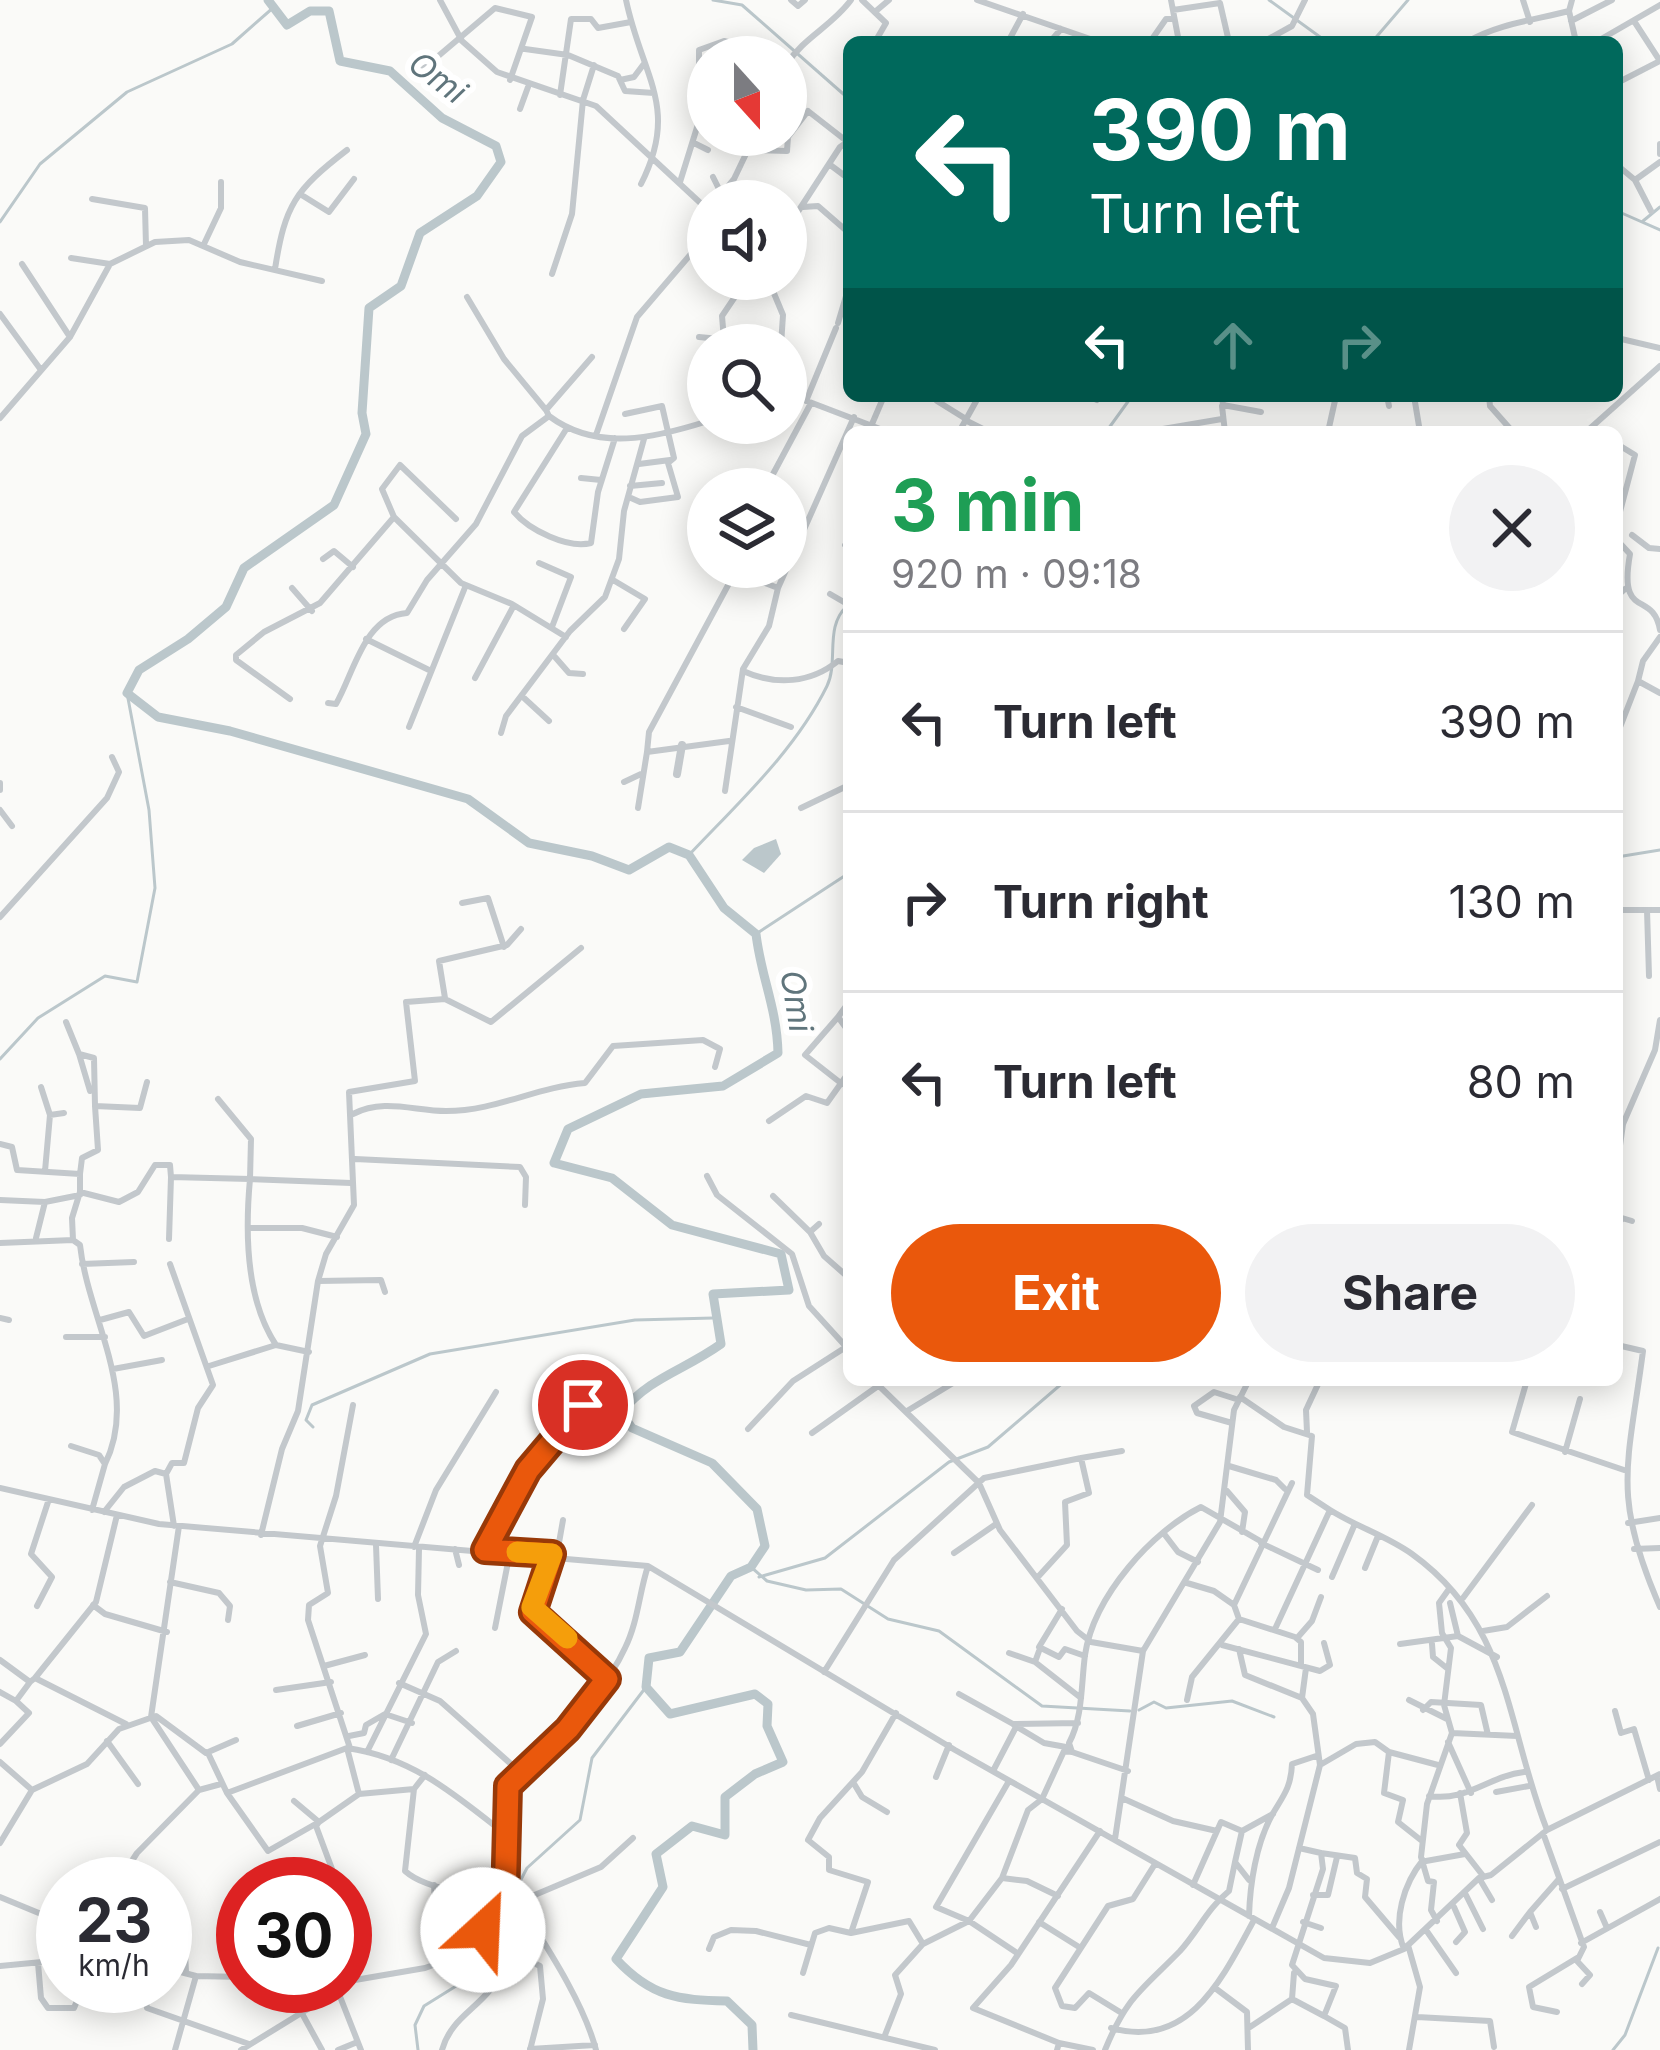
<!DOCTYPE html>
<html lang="en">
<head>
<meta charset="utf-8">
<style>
	body { margin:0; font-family:Inter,sans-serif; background:#f2f2f3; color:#2b2b33; height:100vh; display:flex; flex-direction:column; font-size:45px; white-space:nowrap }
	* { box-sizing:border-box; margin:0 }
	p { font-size:39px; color:#7c7c81 }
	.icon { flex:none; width:66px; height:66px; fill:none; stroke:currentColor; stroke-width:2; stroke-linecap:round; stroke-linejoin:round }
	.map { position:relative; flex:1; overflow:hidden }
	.side { position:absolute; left:843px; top:426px; width:780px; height:960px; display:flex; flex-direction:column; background:#fff; border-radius:18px; box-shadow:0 6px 30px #0003 }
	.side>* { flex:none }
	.top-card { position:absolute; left:843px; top:36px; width:780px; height:366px; border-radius:18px; box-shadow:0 6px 30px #0003; background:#00695c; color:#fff; overflow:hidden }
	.needle { width:78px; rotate:159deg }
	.buttons { position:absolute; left:687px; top:36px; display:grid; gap:24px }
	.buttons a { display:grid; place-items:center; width:120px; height:120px; border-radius:50%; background:#fff; box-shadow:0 6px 30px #0003; font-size:60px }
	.speed { position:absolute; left:36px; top:1857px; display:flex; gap:24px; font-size:60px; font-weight:700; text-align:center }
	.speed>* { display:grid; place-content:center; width:156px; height:156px; border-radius:50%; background:#fff; box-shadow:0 6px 30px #0003; line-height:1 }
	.speed small { font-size:30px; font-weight:400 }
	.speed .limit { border:18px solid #d22; background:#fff; color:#111 }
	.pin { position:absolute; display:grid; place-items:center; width:102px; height:102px; color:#fff; margin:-51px; border:6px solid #fff; border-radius:50%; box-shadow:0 3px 12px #0007 }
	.me { position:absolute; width:132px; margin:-66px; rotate:25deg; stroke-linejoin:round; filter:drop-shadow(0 0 9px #0008) }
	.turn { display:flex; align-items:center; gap:42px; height:252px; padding:0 48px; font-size:54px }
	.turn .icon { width:156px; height:156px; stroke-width:2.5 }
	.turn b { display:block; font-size:84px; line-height:102px }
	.lanes { display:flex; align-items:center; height:114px; padding:0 48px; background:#0003; justify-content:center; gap:60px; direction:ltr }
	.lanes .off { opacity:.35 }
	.round { display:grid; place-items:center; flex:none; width:126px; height:126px; border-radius:63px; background:#f2f2f3 }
	.headline { display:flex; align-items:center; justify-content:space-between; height:204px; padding:0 48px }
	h1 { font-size:72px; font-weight:700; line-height:90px; color:#1e9e55 }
	.cta { display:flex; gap:24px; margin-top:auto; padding:24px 48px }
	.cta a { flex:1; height:138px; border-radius:72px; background:#ea580c; color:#fff; font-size:48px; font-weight:700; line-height:138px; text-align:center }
	.cta a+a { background:#f2f2f3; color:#2b2b33 }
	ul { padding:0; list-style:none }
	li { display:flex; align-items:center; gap:36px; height:180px; padding:0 48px; border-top:3px solid #e1e1e2 }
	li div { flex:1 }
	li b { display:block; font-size:45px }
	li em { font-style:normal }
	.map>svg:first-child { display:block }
	.water { fill:#bbc7cb }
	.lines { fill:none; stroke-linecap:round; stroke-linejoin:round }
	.stream { stroke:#bbc7cb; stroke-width:3 }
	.river { stroke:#bbc7cb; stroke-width:9 }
	.minor { stroke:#c3c8cc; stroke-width:6 }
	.tertiary { stroke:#c3c8cc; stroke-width:8 }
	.route-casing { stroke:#983908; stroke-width:30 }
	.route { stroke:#ea580c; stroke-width:21 }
	.slow { stroke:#f59e0b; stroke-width:21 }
	.labels { text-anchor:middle; stroke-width:12; stroke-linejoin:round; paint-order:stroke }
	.water-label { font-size:33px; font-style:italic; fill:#60757c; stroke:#fff }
</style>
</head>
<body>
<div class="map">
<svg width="1660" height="2050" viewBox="0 0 1660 2050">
	<rect width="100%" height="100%" fill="#fafaf8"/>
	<!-- water -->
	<path class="water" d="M776 839 781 854 764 873 742 860 754 848Z"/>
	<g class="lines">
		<!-- stream -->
		<path class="stream" d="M713 0 742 5 849 99
			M1269 0 1327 42
			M1372 42 1408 0
			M1617 211 1660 230
			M1643 221 1660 207
			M0 222 40 164 127 92 232 44 274 7
			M1106 432 1132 396
			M689 855C738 803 795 751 827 686 839 661 824 627 847 606
			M1617 857 1660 850
			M756 934 849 873
			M0 1059 38 1018 105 976 137 982 155 888 149 810 127 693
			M313 1427 306 1420 312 1405 430 1354 635 1320 713 1318
			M751 1567 767 1581 806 1590 841 1589 888 1619 939 1631 1042 1706 1130 1711
			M759 1577 825 1558 949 1462 988 1447 1066 1380
			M1139 1710 1154 1702 1166 1708 1232 1701 1274 1717
			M515 1891 527 1868 580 1820 592 1758 646 1687
			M418 2050 415 2025 424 2006 477 1973 507 1938 513 1900
			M1613 2050 1625 2035 1658 1948"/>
		<!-- river -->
		<path class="river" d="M268 0 287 25 310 11H329L340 61 390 71 442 118 496 146 501 162 477 196 420 233 401 286 369 308 362 413 366 434 334 505 244 568 226 607 188 639 139 670 127 693 158 717 230 731 468 799 529 843 592 856 629 870 669 847 689 855 724 908 756 934C761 977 777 1008 778 1053L723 1086 641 1094 568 1129 554 1163 612 1178 672 1225 781 1254 789 1290 713 1294 721 1344C683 1371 652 1376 621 1412L632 1428 712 1463 757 1509 765 1546 751 1567 731 1576 680 1652 649 1658 646 1687 670 1714 755 1694 768 1704 767 1726 783 1762 755 1774 725 1797V1835L692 1826 656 1854 663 1887 616 1959C651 1997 678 2000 727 2001L752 2025 753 2050"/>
		<!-- minor -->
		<path class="minor" d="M440 0 462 41 497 72 596 106 708 210
			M626 0C642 77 680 107 641 184
			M791 0 798 6 805 0
			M862 0 886 23 875 42
			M977 0 1099 42
			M1171 0 1179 42
			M1523 0 1530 22
			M1572 0 1569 11 1576 42
			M1173 10 1220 3 1229 42
			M876 11 889 0
			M1571 21 1612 0
			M1634 21 1660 61
			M1008 42 1023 14
			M1050 42 1061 29
			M1150 42 1166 19H1171
			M1263 42 1292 26 1305 0
			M1467 42C1497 24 1534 20 1569 11
			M1596 42 1660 5
			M525 49 568 55 618 76 625 91 654 93
			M786 65C804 37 832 26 851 0
			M423 69 495 8 532 17 510 80
			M620 80 634 77 643 65
			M1617 83 1660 61
			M560 95 571 19H591L598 28 631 22
			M520 109 528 87
			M694 143 708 150
			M1660 144V154
			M750 150 787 151 788 137 808 111 849 143
			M829 164 849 179
			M1617 165 1635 180 1651 211
			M713 177 722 195
			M1635 180 1660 162
			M680 182 699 121V50L724 41 740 45
			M300 194 329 212 354 179
			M92 199 145 208 146 246
			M716 201 734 179 755 135
			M803 207 818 206 849 233
			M786 230 840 147 849 141
			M204 244 221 208V182
			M71 258 110 264
			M22 264 70 337
			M275 269C285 205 295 190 347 150
			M552 274 572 214 583 100 594 65
			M768 279 783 315 781 345
			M467 297 504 359 546 410
			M0 314 41 370
			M838 323 849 286
			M699 337 779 345
			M1617 338 1660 348
			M724 340 722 316 747 279
			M786 393 888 432
			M940 396 937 401 966 419
			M1089 396 1097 400
			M1222 396 1223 405 1261 412
			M1387 396 1389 406
			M1414 396 1420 432
			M1489 396 1490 406 1513 432
			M806 401 836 328
			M1222 406 1225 432
			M625 414 662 406 674 458 668 463 678 497 640 502 631 498
			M549 416C597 452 655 438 708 421
			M0 418 70 337 110 264 155 242 189 240 240 262 322 281
			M965 420 989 432
			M872 424 884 396
			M567 428 514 512C529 530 568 549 591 543L598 492 615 438
			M959 432 979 396
			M1145 432 1222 419
			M1328 432 1336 396
			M1586 432 1660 366
			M596 435 637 317 708 234
			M1617 444 1635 455 1617 523
			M639 464 670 460
			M581 478 601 480
			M630 486 662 483
			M765 489 811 403
			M394 517 382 489 400 465 456 519
			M1632 535 1649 548 1660 549
			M1617 540 1630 554C1618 622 1653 589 1660 630
			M845 545 849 547
			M323 559 334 551 353 567
			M539 563 571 577 552 627
			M613 580 645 599 624 629
			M292 588 312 611
			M830 594 849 605
			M1617 596 1625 589
			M1660 637 1643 661 1638 681 1660 693
			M366 639 431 671
			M555 657 569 673 583 674
			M743 671C776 686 811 683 838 661L849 663
			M475 678 513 607
			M524 698 549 721
			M290 699 236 660V655L264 632 320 603 394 517 461 583 512 604 566 637
			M328 703 336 704C354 673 364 616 407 613L427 580 476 524 522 436 549 416 546 410 592 357
			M736 707 791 727
			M409 727 466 585
			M501 733 506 716 570 631 605 597 619 559 624 511 644 439
			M1617 735 1638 681
			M647 752 649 732 733 576 740 573 778 588
			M624 782 641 774
			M0 783V790
			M725 791 743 669 769 626 778 588 854 417
			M638 808 647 752 729 741
			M801 808 849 785
			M0 810 12 826
			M462 903 488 898 504 947
			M1617 910H1660
			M1647 910 1649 976
			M0 917 107 798 119 772 112 757
			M445 998 439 961 507 945 521 929
			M849 1002 838 1017 849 1032
			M838 1017 805 1055 842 1084
			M66 1022 79 1054 94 1058 95 1106
			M79 1054 90 1091
			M41 1087 50 1115 45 1171
			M218 1099 251 1139 250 1179 351 1183
			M353 1114C384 1098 414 1111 446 1111 496 1111 536 1087 585 1083L613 1046 703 1040 720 1049 715 1067
			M50 1115 64 1113
			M769 1121 806 1096 827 1103 849 1072
			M0 1144 12 1147 17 1170 80 1174V1192
			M355 1159 520 1167 526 1177 525 1205
			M1617 1167 1623 1124 1655 1050 1660 1020
			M80 1174 82 1158 98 1150 95 1106 140 1108 147 1082
			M707 1176 717 1195 792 1254 809 1306 849 1350
			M773 1196 810 1232
			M0 1200 45 1202 80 1195
			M819 1224 810 1232 824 1256 849 1278
			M248 1228H302L337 1237
			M1617 1228 1622 1218 1632 1221
			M36 1238 45 1202
			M169 1239 171 1177
			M73 1240 80 1245C88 1318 140 1393 105 1464
			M0 1243 73 1240 72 1218 80 1192 119 1202 138 1192 155 1165H170L171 1177 250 1179C245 1233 246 1300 276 1345
			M82 1264 134 1262
			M318 1281 381 1280 385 1292
			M0 1318 9 1320
			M100 1320 129 1312 144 1336 188 1319
			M66 1337H105
			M1617 1345 1643 1351C1628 1466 1611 1495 1660 1607
			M209 1366 276 1345 309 1352
			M113 1369 162 1360
			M873 1380 979 1483 1000 1530 1077 1631 1091 1642 1143 1651
			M1527 1380 1512 1432 1624 1470
			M1240 1397 1284 1427 1312 1436 1307 1495 1330 1510 1275 1629
			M907 1411 958 1380
			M1232 1423 1197 1413 1194 1406 1214 1392 1239 1400
			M748 1429 793 1381 846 1347
			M1307 1432 1306 1410 1320 1380
			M812 1433 878 1386
			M71 1446 99 1455 105 1464 92 1510
			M1565 1452 1580 1399
			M1229 1466 1276 1480 1285 1489
			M166 1474 174 1526
			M0 1488 159 1524 648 1566 955 1750 1324 1958 1370 1963 1404 1949 1479 1878 1491 1875 1547 1830 1660 1774
			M1227 1491 1245 1512 1242 1532
			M1330 1510C1357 1527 1387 1536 1412 1554 1511 1625 1506 1726 1547 1830
			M104 1512 124 1487 155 1471 166 1474 172 1463H184L198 1408 213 1385 170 1264
			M1628 1523 1660 1518
			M261 1535 282 1449 298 1411 318 1281 326 1254 354 1205 349 1092 415 1081 406 1002 445 999 491 1022 581 948
			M1165 1535 1178 1552 1198 1562
			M1261 1543 1318 1570
			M376 1545 378 1599
			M414 1547 436 1490 496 1392
			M455 1549 459 1565
			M1634 1549 1660 1548
			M485 1551 528 1470 610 1373
			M954 1553 996 1524
			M552 1554 533 1611 607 1679
			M557 1554 563 1520
			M1365 1568 1378 1536
			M1332 1577 1354 1526
			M1037 1578 1067 1545 1065 1502 1089 1493 1081 1458 1122 1451
			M170 1582 219 1593 230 1606 228 1620
			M1187 1583 1214 1591 1234 1605
			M1463 1598 1532 1505
			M1450 1603 1458 1636
			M93 1605 105 1614 167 1632
			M37 1606 52 1577 31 1554 49 1499
			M1062 1609 1039 1647 1059 1657 1065 1649 1085 1656
			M1239 1619 1234 1605 1292 1483
			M495 1628 510 1552
			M1483 1631 1507 1627 1547 1596
			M1298 1637 1312 1621 1321 1597
			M1400 1644 1458 1636 1497 1657
			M1432 1644 1433 1657 1448 1669
			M1222 1645 1320 1671 1330 1665 1324 1643
			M1239 1649 1245 1675 1302 1698
			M1009 1653 1035 1662 1039 1651
			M0 1660 30 1682 35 1678 126 1724
			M1035 1662 1081 1698
			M324 1666 365 1655
			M824 1672 894 1560 984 1478 1081 1458
			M35 1678 96 1602 117 1515
			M399 1683 440 1701 520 1772
			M276 1690 331 1682
			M0 1692 16 1701
			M959 1694 1013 1724 1078 1723
			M1187 1700 1192 1677 1239 1619 1295 1637 1301 1642V1666
			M1409 1700 1447 1719
			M1423 1710 1431 1702 1481 1705 1488 1735
			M1615 1711 1621 1733 1634 1729 1649 1780
			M896 1713 862 1772 820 1818 808 1840 829 1857V1870L868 1882 851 1933 909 1921 923 1944 969 1921 1002 1878 1027 1881 1058 1896
			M1014 1725 1044 1743 1066 1747
			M297 1726 341 1713
			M1452 1733 1517 1736
			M349 1736 364 1733 366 1725 385 1714 412 1723
			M107 1741 138 1784
			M1448 1742 1471 1793
			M0 1744 29 1713 16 1701 30 1682
			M347 1748 359 1794
			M350 1748 308 1620 309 1605 328 1593 320 1546 336 1496 353 1405
			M367 1752 426 1634 418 1595 419 1549
			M1389 1752 1384 1793 1403 1800 1398 1822 1422 1841
			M208 1753 227 1793 347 1748C410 1757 452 1792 500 1830L506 1828
			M391 1760 438 1662 456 1651
			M0 1762 32 1790
			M1320 1765 1356 1744 1375 1742 1389 1752 1438 1765
			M993 1771 1016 1727
			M1128 1771 1072 1752 1069 1743C1083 1717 1081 1685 1085 1655 1094 1595 1153 1531 1201 1507L1262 1542
			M1657 1776 1660 1789
			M936 1777 949 1745
			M1009 1781 936 1907 969 1921 1017 1953
			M853 1782 862 1797 887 1812
			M414 1789 405 1871C426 1890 484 1900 508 1885 537 1933 582 1996 596 2050
			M199 1790 221 1784
			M1496 1792 1529 1786
			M227 1793 268 1851 319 1822 316 1826 332 1869
			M1460 1793 1467 1833 1459 1845 1484 1877
			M1429 1796C1467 1802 1489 1776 1524 1772
			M1122 1798 1173 1821 1217 1831
			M294 1801 319 1822 359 1794 414 1789 425 1775
			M1543 1833 1584 1947 1577 1961 1590 1975 1582 1984
			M1115 1839 1143 1651 1220 1522 1234 1410 1249 1380
			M0 1843 32 1790 87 1764 119 1729 156 1716 206 1753 236 1740
			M1299 1848 1321 1853 1323 1869 1292 1965 1305 1979 1336 1986 1324 2016 1345 2028 1348 2050
			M1321 1853 1355 1858 1357 1873 1367 1879 1365 1897 1399 1937
			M1426 1861 1465 1854
			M1002 1878 1028 1810 1042 1799 1064 1751 1072 1752
			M1479 1878 1492 1900
			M1249 1880 1235 1862 1242 1831 1273 1814
			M117 1884 137 1853 199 1790 151 1717 179 1526
			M434 1885 436 1922 446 1960
			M1193 1885 1221 1822 1242 1831
			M1562 1889 1660 1842
			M1313 1895H1328L1337 1857
			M1466 1895 1483 1929
			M0 1897 63 1923
			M518 1902 601 1867 633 1838
			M1454 1907 1465 1932 1456 1942
			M1600 1912 1607 1928
			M1249 1916C1250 1884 1256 1844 1272 1815 1283 1796 1291 1788 1292 1764L1316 1756
			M494 1919 515 1954 540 1966 543 1999 530 2050
			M1437 1921 1431 1910 1434 1882 1428 1881 1421 1857 1427 1804 1452 1733 1444 1705 1451 1648 1442 1633 1439 1603 1449 1589
			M1039 1922 1079 1947
			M1303 1922 1321 1928
			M165 1923 184 1931 186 1972
			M1536 1927 1530 1912 1559 1879
			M1272 1928 1289 1888 1320 1765 1313 1714 1302 1698 1306 1668
			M1426 1930 1456 1973
			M1512 1936 1530 1912
			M1581 1943 1660 1899
			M1408 1945 1420 1987 1409 2050
			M709 1949 714 1937 731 1930 756 1931 811 1945
			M1404 1949C1392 1921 1404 1883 1423 1860
			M38 1963 41 1998 48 2008H74L79 1996C98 1988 123 1985 144 1989L147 2008 249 2044
			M0 1966 63 1960
			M165 1968 196 1976 243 1977
			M803 1973 815 1933 829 1928 851 1933
			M287 1986 322 2050
			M1215 1988 1247 2012 1248 2050
			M339 1994 361 2050
			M1292 1999 1324 2016
			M1120 2012 1089 1993 1075 2008 1062 2006 1055 1988 1108 1906 1133 1899 1155 1864
			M1557 2012 1533 2007 1529 1987 1577 1958
			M791 2015 935 2050
			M1417 2017 1490 2021 1494 2047
			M1250 2027 1292 1999 1294 1973
			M1111 2028C1189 2050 1222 1979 1254 1920
			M885 2035 901 1994 895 1975 922 1945
			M1059 2043 973 2008 1011 1965 1100 1831
			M530 2049 595 2045
			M175 2050 196 1976
			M241 2050 355 1980 425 1968 455 1957 500 1915 508 1885V1785C546 1737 598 1707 625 1648 638 1622 639 1593 648 1566
			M338 2050 355 2043
			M442 2050C450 2021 473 2011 490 1990 499 1978 502 1961 511 1947
			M1057 2050 1059 2043 1093 2050
			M1105 2050C1127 1996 1141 1991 1180 1951 1198 1931 1208 1908 1229 1891L1235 1862"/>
		<!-- tertiary -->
		<path class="tertiary" d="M677 774 682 745"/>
	</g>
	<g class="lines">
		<defs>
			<path id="route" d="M483 1930 505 1904 508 1786 568 1729 607 1679 533 1612 552 1554 485 1550 528 1470 583 1405"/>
		</defs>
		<!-- route casing -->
		<use href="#route" class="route-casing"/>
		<!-- route -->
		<use href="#route" class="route"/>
		<!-- slow -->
		<path class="slow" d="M517 1552 552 1554 532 1607 567 1638"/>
	</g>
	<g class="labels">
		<!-- water labels -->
		<g class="water-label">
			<text transform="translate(438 77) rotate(37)" y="12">Omi</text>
			<text transform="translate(797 1001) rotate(81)" y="12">Omi</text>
		</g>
	</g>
</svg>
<div class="buttons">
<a><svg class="needle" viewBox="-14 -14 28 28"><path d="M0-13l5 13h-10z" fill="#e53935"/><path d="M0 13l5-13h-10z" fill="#7c7c81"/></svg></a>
<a><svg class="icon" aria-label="sound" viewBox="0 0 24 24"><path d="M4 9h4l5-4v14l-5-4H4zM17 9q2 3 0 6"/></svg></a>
<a><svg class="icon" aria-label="search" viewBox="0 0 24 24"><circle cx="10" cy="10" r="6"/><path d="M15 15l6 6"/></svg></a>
<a><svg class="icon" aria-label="layers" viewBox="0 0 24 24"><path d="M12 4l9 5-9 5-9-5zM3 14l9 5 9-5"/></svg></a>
</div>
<div class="speed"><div>23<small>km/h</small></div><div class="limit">30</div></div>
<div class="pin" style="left:583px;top:1405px;background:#d93025"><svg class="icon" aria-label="arrive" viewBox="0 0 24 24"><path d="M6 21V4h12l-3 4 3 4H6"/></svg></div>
<svg class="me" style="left:483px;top:1930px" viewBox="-20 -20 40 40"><circle r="19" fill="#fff"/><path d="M0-13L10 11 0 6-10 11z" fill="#ea580c"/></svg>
<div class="top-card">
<div class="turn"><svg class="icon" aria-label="left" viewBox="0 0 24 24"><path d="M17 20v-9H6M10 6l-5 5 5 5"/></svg><div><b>390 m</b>Turn left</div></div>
<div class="lanes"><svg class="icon" aria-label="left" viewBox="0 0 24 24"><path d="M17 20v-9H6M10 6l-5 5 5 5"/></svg><svg class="icon off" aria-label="ahead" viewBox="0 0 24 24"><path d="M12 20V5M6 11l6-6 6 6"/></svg><svg class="icon off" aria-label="right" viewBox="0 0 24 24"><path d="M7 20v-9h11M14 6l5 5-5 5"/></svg></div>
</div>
<section class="side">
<div class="headline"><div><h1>3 min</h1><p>920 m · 09:18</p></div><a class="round"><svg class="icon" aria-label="close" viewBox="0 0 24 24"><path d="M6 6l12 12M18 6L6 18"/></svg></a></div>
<ul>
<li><svg class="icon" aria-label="left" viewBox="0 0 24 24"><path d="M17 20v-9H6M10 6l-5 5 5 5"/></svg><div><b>Turn left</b></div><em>390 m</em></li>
<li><svg class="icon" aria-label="right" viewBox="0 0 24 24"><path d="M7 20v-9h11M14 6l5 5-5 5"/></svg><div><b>Turn right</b></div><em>130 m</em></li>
<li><svg class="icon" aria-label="left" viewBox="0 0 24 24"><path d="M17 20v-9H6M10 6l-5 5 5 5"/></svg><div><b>Turn left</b></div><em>80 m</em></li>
</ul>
<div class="cta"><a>Exit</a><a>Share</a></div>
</section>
</div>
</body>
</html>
